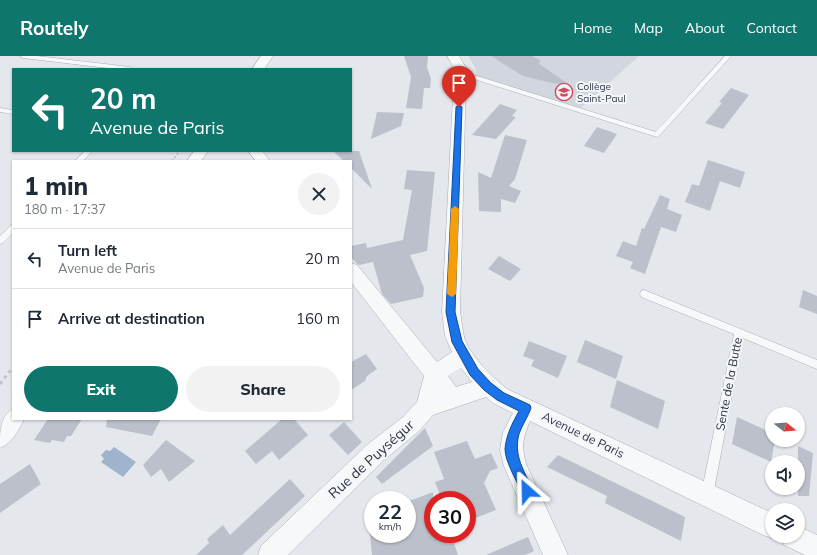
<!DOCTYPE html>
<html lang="en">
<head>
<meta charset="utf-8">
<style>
	body { margin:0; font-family:Mulish,sans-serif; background:#f2f2f3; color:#1f2937; height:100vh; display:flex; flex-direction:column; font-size:15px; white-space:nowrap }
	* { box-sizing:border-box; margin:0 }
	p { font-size:13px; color:#747a83 }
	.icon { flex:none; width:22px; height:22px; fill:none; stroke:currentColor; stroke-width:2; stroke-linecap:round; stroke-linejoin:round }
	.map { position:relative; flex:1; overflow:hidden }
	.drawer { position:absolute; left:12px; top:104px; width:340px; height:260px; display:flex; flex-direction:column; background:#fff; border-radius:0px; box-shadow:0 1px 3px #0004 }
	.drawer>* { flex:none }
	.top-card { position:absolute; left:12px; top:12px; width:340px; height:84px; border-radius:0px; box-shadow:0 1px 3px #0004; background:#0f766e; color:#fff; overflow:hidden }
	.needle { width:26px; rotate:107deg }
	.tools { position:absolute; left:765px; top:351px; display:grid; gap:8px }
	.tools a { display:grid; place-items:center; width:40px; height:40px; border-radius:50%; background:#fff; box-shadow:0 1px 3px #0004; font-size:20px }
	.speed { position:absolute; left:364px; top:435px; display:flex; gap:8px; font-size:20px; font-weight:700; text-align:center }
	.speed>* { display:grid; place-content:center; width:52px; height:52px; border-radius:50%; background:#fff; box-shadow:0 1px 3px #0004; line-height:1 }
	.speed small { font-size:10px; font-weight:400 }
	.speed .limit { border:6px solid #d22; background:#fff; color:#111 }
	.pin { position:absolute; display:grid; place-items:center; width:34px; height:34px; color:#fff; margin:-41px -17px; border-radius:50% 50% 50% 0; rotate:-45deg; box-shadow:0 0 4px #0007 }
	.pin .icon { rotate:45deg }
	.me { position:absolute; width:44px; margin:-22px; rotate:335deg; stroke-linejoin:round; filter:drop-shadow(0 0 3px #0008) }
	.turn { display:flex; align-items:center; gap:14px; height:84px; padding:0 12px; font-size:18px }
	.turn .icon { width:52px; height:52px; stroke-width:2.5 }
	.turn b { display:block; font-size:28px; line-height:34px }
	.round { display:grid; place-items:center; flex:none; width:42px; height:42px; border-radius:21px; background:#f2f2f3 }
	.head { display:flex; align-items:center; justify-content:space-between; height:68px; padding:0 12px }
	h1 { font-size:24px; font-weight:800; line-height:30px }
	.action { display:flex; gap:8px; margin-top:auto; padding:8px 12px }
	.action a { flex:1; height:46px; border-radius:24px; background:#0f766e; color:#fff; font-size:16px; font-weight:800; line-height:46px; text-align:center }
	.action a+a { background:#f2f2f3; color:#1f2937 }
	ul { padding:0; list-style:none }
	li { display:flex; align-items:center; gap:12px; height:60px; padding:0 12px; border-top:1px solid #e0e1e3 }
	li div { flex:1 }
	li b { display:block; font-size:15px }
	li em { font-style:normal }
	header { display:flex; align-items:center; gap:24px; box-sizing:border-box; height:56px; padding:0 20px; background:#0f766e; color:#fff }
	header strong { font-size:19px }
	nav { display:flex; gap:22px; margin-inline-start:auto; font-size:14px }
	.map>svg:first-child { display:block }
	.built { fill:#d2d6de }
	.water { fill:#9fb4cc }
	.building { fill:#bbc0ca }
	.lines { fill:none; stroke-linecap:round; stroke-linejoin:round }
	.service-casing { stroke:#a9aeb7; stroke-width:1 }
	.minor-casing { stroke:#a9aeb7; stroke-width:1 }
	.path-far1 { stroke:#c2c5cb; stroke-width:2; stroke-dasharray:2 2; stroke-linecap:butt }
	.path { stroke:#c2c5cb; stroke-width:3; stroke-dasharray:3.5 3.5; stroke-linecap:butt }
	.service { fill:#f7f8fa; fill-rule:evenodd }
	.minor { fill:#f7f8fa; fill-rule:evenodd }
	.route { fill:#1a73e8; stroke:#114b97 }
	.slow { fill:#f59e0b }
	.labels { text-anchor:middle; stroke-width:4; stroke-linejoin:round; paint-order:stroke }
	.far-poi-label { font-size:10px; fill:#2b3445; stroke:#f4f6f9; text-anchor:start }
	.street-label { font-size:12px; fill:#2b3445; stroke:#f4f6f9 }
	.near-street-label { font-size:14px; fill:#2b3445; stroke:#f4f6f9 }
</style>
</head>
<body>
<header>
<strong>Routely</strong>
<nav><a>Home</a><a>Map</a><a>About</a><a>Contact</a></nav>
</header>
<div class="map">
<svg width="817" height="499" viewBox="0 0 817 499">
	<rect width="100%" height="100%" fill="#e4e7ec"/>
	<!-- built -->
	<path class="built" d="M468 0H639L581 52 477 20 475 11Z"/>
	<!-- water -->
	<path class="water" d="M114 391 136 406 123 421 101 406 104 403 101 399 106 394 110 395Z"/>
	<!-- building -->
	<path class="building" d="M404 0H428L427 11 431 23 430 32H424L422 53 406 52 411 21Z
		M491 0H532L540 4 539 8 570 29 569 31 523 20Z
		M731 32 749 39 723 73 705 67 722 47 719 46Z
		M500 48 517 54 512 60 516 61 496 83 472 79Z
		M377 56 404 57 401 70 371 83Z
		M597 71 617 78 604 97 584 90Z
		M505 79 527 84 515 123 509 130 521 135 515 147 501 143V156L479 155 478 116 491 122Z
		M333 95H359L372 133 351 112V105H344Z
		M708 104 745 116 740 132 720 125 710 155 685 146 692 128 699 130Z
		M407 114 435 116 427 195 410 199 424 232 423 241 391 248 382 238 373 206 359 209 356 207 351 201V190L366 187 367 192 403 184 412 134 404 133Z
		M660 139 670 143 667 153 682 159 676 176 661 171 645 218 630 212 633 206 616 200 623 185 636 190 642 172 644 173Z
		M499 200 521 213 510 225 488 213Z
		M803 234 817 240V258L799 251Z
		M585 284 623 300 616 323 577 306Z
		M529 285 567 300 558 322 531 310 534 304 523 300Z
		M366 298 377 313 367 320 365 325 351 334V306Z
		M617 324 665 345 658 373 610 351Z
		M737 361 772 377V384H775L771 406 732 388Z
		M48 363H82L71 380H67L64 386 52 384 50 387 34 384Z
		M107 363H161L152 380 106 371Z
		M282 363H294L308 379 279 404 272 395 256 408 245 395Z
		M344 366 362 386 348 399 329 379Z
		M425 372 433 390 382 428 376 421Z
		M166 384 195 405 169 426 161 413 151 421 143 409Z
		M467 385 475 403 491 397 498 412 490 415 484 427 496 454 467 465V444H442L435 426 444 423 434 396Z
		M798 390 813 397 809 440H798Z
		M558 399 685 461 681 485 605 447 607 440 547 411Z
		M30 408 41 428 0 457V428Z
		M290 423 305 440 242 499H196L209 487 207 483 223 469 230 479Z
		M433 436V478H451L458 499H372L370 478H407V446Z
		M528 481 534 495 525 499H486Z"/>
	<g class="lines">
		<defs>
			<path id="service" d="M20 0H37L130 11 133 13H116L23 2Z
				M725 0H731L659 80 657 81 474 23 460 22 457 20 460 18 477 20 656 76Z
				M0 52 13 54V58L0 56Z
				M85 95H92L83 105H75Z
				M13 169V177L3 187 0 188V180L10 170Z
				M644 234 817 304V313L743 282 713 439 711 443 707 445 703 443 701 439 734 278 641 241 640 238 641 235Z"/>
			<path id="minor" d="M261 0H273L264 13H252Z
				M447 0H459L465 10 466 20 460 256C462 265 462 275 465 284 473 303 491 320 507 333L772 457V480H777L772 482 763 479 530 365C523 381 521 390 526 408L568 499H543L504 410 500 394 503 376 513 357 493 347 486 341 433 359 419 375 384 404 288 499H258L261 490 368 388 403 361 417 346 424 320 351 226V207L357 209 437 306 452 296 445 280 442 256 454 20 453 10ZM461 312 472 326 456 331 448 320Z
				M194 95H208L201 105H187Z
				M248 95H262L270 105H256Z
				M13 353V363H24C19 374 12 387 0 392 0 375 0 360 13 353Z
				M798 470 817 479V499H805L784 489 781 480H798Z"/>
		</defs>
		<!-- service casing -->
		<use href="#service" class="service-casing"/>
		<!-- minor casing -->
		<use href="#minor" class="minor-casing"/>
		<!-- path-far1 -->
		<path class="path-far1" d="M172 105 179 96"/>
		<!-- path -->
		<path class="path" d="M0 328 13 311"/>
		<!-- service -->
		<use href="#service" class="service"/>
		<!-- minor -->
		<use href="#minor" class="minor"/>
	</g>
	<!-- route -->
	<path class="route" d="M459 49 462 51 455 256 462 285 478 313 491 327 504 337 530 349 531 352C528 361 522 369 519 378 513 401 525 415 533 435L531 439 527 441 523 439C518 427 505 406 505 393 506 379 513 366 519 355L497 344 484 334 470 319 452 286 446 256 456 51Z"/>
	<!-- slow -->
	<path class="slow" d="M455 150 459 153 456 238 452 241 447 238 451 153Z"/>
	<!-- icons -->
	<defs>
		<symbol id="school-ring" viewBox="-11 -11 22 22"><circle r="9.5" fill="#f4f6f9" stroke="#d1495b" stroke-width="1.5"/><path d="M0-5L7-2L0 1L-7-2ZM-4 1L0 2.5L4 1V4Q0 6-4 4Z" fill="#d1495b"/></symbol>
	</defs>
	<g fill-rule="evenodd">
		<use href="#school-ring" x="554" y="26" width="20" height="20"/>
	</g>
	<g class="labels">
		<!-- far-poi labels -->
		<g class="far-poi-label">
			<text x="577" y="34">Collège<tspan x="577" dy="12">Saint-Paul</tspan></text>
		</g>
		<!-- street labels -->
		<g class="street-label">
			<text transform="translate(729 328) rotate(-79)" y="4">Sente de la Butte</text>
			<text transform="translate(583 379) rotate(26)" y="4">Avenue de Paris</text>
		</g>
		<!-- near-street labels -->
		<g class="near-street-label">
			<text transform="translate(371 403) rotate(-42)" y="5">Rue de Puységur</text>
		</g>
	</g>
</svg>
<div class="tools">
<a><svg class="needle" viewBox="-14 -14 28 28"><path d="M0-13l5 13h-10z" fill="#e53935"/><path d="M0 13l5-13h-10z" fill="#747a83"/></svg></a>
<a><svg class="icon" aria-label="sound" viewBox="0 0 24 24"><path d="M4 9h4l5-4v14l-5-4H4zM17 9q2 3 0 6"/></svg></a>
<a><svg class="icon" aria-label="layers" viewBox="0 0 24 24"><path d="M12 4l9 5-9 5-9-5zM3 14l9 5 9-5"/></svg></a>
</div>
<div class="speed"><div>22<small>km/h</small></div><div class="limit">30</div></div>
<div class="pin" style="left:459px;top:51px;background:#d93025"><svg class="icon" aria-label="arrive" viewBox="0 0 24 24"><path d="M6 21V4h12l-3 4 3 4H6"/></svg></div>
<svg class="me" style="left:527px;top:435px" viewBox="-20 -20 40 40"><path d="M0-17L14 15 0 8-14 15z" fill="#1a73e8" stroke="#fff" stroke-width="4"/></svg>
<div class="top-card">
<div class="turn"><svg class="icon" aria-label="left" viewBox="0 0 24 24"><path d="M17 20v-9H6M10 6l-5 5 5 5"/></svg><div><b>20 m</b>Avenue de Paris</div></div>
</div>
<section class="drawer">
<div class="head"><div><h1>1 min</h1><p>180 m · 17:37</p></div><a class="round"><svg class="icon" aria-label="close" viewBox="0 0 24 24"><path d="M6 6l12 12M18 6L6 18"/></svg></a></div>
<ul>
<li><svg class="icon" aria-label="left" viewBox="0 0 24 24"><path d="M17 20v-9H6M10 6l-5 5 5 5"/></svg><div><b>Turn left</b><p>Avenue de Paris</p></div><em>20 m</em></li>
<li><svg class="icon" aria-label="arrive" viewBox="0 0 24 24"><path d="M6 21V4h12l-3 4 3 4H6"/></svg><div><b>Arrive at destination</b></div><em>160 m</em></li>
</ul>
<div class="action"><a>Exit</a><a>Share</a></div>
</section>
</div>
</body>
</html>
